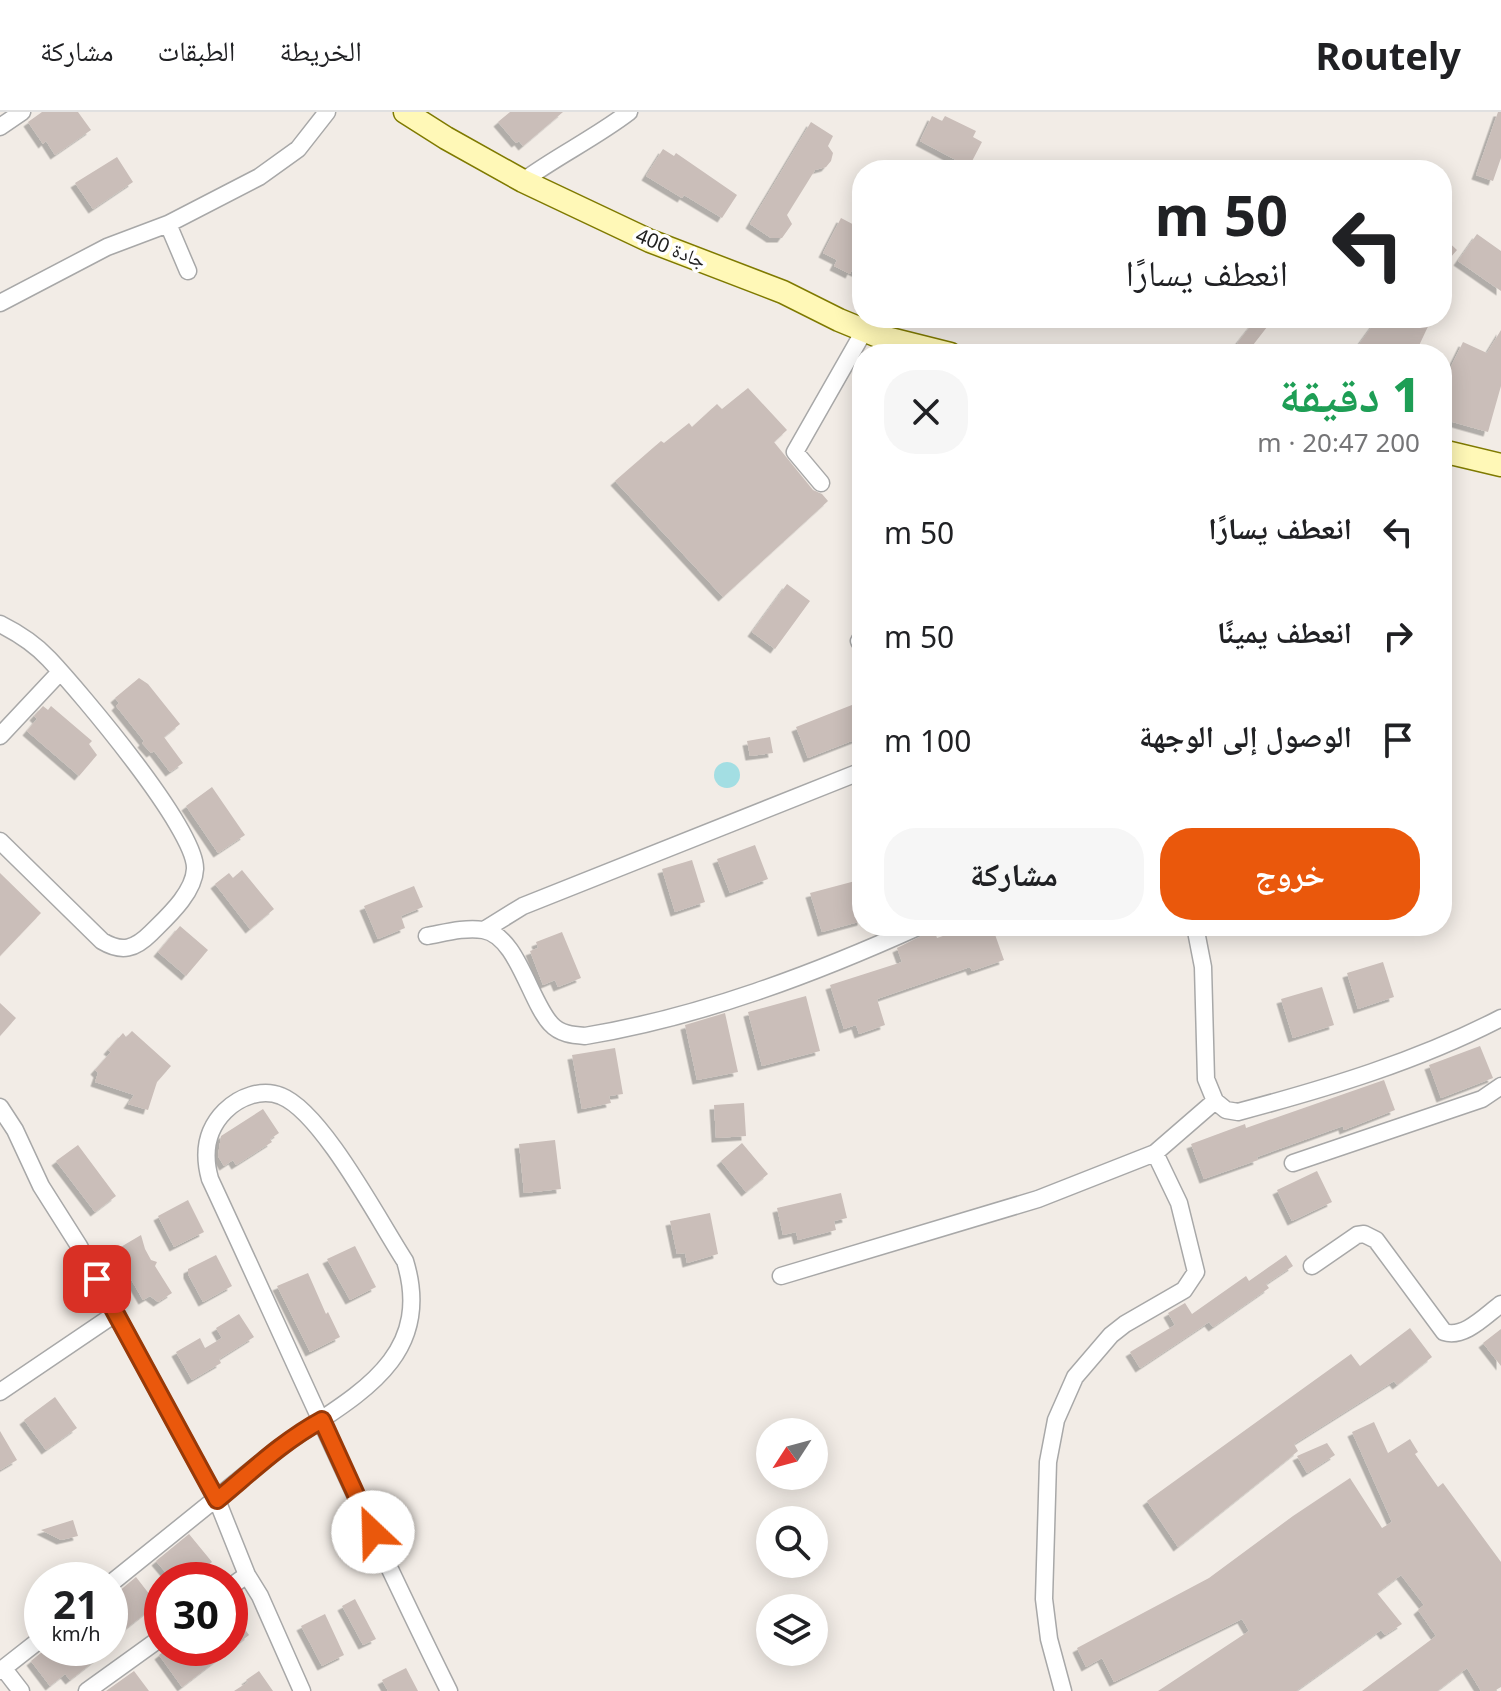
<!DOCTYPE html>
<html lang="ar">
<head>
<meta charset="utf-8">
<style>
	body { margin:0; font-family:"Noto Sans","Noto Naskh Arabic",sans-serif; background:#f6f6f6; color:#202124; direction:rtl; height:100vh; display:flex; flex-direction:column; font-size:30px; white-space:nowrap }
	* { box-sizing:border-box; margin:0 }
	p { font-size:26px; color:#757577 }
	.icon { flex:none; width:44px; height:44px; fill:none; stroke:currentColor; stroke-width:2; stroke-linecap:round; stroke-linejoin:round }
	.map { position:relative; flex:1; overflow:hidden; direction:ltr }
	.drawer { position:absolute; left:852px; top:232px; width:600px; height:592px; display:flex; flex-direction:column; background:#fff; border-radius:32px; box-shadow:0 4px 20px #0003; direction:rtl }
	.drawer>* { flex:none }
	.banner { position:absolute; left:852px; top:48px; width:600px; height:168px; border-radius:32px; box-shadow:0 4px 20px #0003; direction:rtl; background:#fff; color:#202124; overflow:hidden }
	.needle { width:52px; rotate:234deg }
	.controls { position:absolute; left:756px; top:1306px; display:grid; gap:16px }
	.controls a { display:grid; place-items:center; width:72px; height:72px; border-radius:50%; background:#fff; box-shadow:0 4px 20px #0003; font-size:40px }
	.speed { position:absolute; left:24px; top:1450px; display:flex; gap:16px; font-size:40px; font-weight:700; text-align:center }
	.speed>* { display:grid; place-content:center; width:104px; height:104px; border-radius:50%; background:#fff; box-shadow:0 4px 20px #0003; line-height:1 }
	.speed small { font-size:20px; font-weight:400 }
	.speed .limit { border:12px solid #d22; background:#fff; color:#111 }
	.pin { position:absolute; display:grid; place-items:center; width:68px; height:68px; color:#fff; margin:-34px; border-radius:16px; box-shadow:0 4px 12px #0006 }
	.me { position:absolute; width:88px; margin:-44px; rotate:336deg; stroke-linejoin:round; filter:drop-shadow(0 0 6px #0008) }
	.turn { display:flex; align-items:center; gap:28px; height:168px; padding:0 32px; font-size:36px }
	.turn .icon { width:104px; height:104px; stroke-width:2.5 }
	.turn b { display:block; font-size:56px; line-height:68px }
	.round { display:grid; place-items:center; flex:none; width:84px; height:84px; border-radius:32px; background:#f6f6f6 }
	.head { display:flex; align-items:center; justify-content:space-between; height:136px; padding:0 32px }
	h1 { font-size:48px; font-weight:800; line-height:60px; color:#1e9e55 }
	.cta { display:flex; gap:16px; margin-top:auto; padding:16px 32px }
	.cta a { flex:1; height:92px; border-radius:32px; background:#ea580c; color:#fff; font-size:32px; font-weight:800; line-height:92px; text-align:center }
	.cta a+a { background:#f6f6f6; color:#202124 }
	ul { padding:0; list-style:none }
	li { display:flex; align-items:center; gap:24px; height:104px; padding:0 32px }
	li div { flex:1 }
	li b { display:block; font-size:30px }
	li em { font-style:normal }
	header { display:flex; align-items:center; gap:48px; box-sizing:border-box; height:112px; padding:0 40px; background:#fff; border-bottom:2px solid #e0e0e0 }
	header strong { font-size:38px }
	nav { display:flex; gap:44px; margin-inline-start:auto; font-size:28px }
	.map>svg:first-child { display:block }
	.water { fill:#a3dee3 }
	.building { fill:#cabeb9; filter:url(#shadow) }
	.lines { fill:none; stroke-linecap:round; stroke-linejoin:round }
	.minor-casing { stroke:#a8a8a8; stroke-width:19 }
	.secondary-casing { stroke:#7f7a00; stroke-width:25 }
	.minor { stroke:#fff; stroke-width:16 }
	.secondary { stroke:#fff8b7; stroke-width:22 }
	.route-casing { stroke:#983908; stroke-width:20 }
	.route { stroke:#ea580c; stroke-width:14 }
	.labels { text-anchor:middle; stroke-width:7; stroke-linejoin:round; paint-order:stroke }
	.street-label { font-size:20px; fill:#212121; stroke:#fff }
</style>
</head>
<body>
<header>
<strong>Routely</strong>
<nav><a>الخريطة</a><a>الطبقات</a><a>مشاركة</a></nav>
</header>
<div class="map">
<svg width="1501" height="1579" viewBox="0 0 1501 1579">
	<defs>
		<filter id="shadow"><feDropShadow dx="-4.5" dy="4.5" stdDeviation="0" flood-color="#0004"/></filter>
	</defs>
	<rect width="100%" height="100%" fill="#f2ece6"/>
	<!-- water -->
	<path class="water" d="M714 663a13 13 0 1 1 26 0a13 13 0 1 1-26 0Z"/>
	<!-- building -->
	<path class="building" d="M42 0H78L91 18 55 43 46 29 43 32 28 10Z
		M510 0H563L523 34 519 29 516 31 498 10Z
		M1498 0H1501V46L1493 69 1476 63Z
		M932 4 942 9 945 4 976 19 973 25 982 30 969 55 920 29Z
		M811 10 833 24 828 34 833 41 831 49 826 55 815 58 807 71 787 103 792 112 782 126H771L750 112Z
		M663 37 674 44 676 41 737 83 722 106 684 83 682 86 646 64Z
		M117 45 133 70 93 97 75 71Z
		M841 106 862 117V163L852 158 850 162 834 154 837 148 823 141Z
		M1477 122 1501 139V179L1458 149Z
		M1442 124 1457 138 1442 155Z
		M1257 206H1274L1246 242H1236L1238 230Z
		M1378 206H1432L1415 242H1352Z
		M1501 218V274L1488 320 1442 307 1451 279 1442 273 1463 230 1487 241Z
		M748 276 787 318 774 330 813 378 822 382 828 389 723 485 615 369 661 329 664 331 689 311 692 315 717 292 722 297Z
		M787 472 810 489 775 537 752 520Z
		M139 566 148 572 180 612 164 625 183 651 170 660 154 639 151 641 142 631 144 629 116 594 119 591 115 586Z
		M862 589V625L808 646 796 615Z
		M43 594 48 598 51 594 92 629 89 632 97 643 79 664 27 619 37 607 34 604Z
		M770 625 773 641 750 644 747 629Z
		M212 675 245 723 218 741 186 694Z
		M755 733 768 767 730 781 717 747Z
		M692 748 705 790 675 800 662 757Z
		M242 758 274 797 250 817 215 772 229 761 233 766Z
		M0 761 41 801 0 844Z
		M859 768 862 779V809L822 820 810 781Z
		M414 774 423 795 401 804 405 816 378 827 364 794Z
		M180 814 208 838 186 864 158 840Z
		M972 814H992L1004 848 972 859 970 855 877 887 885 913 859 922 856 913 844 917 830 873 902 850 897 836 929 820 934 818 937 826Z
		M562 820 581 866 558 875 555 868 543 873 530 839 538 836 536 830Z
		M1383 850 1394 885 1358 897 1347 861Z
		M1322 875 1334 913 1293 926 1281 887Z
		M806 884 820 939 762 954 748 900Z
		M0 891 16 906 0 924Z
		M725 901 738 960 697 968 685 913Z
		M132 919 171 954 157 970 148 998 128 992 134 983 95 970 98 961 95 958 111 940 108 938 123 921 126 925Z
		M1480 934 1493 966 1441 986 1429 953Z
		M615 936 623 982 609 984 611 991 582 997 572 943Z
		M1384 968 1395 998 1344 1018 1343 1014 1257 1045 1258 1048 1204 1067 1191 1032 1245 1012 1246 1016Z
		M744 991 746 1024 716 1026 714 993Z
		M263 997 279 1021 270 1027 272 1030 236 1053 233 1048 224 1054 218 1044 221 1024Z
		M555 1028 561 1077 524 1081 519 1032Z
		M742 1031 768 1062 746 1080 721 1049Z
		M78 1033 116 1084 95 1100 56 1049Z
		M1317 1059 1332 1090 1292 1109 1277 1078Z
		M841 1081 847 1106 834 1109 836 1118 798 1128 796 1120 783 1123 777 1096Z
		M188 1088 204 1120 174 1135 158 1104Z
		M710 1101 718 1142 687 1151 685 1141 677 1142 670 1109Z
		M141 1123 145 1137 151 1148 157 1150 155 1154 172 1181 158 1190 150 1184 143 1188 117 1143 122 1140 119 1136Z
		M355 1134 376 1175 350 1188 327 1147Z
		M216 1143 232 1174 203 1190 188 1162V1157Z
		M1286 1143 1293 1154 1266 1172 1269 1176 1213 1215 1209 1210 1140 1256 1130 1240 1175 1213 1168 1201 1185 1191 1192 1202 1246 1164 1249 1169Z
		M308 1161 326 1202 328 1200 340 1225 310 1240 277 1174Z
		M239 1202 254 1225 219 1247 221 1251 192 1268 176 1240 200 1226 205 1236 222 1226 216 1216Z
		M1410 1216 1432 1245 1397 1273 1394 1269 1294 1332 1298 1339 1178 1435 1147 1389 1351 1242 1360 1254Z
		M1501 1217V1254L1483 1231Z
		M55 1285 77 1316 46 1338 24 1308Z
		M1374 1310 1388 1341 1410 1327 1418 1340 1415 1342 1438 1375 1443 1371 1501 1450V1575L1494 1579H1481L1467 1556 1437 1579H1362L1436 1524 1418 1498 1424 1493 1401 1463 1377 1481 1402 1512 1385 1523 1381 1518 1296 1579H1158L1249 1519 1242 1507 1114 1570 1102 1546 1086 1555 1077 1536 1209 1466 1293 1404 1350 1366 1382 1416 1392 1410 1352 1320Z
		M0 1319 17 1348 0 1358Z
		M1327 1331 1335 1343 1307 1361 1297 1344Z
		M73 1408 78 1424 61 1428 41 1418Z
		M189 1422 212 1450 191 1468H172L156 1449Z
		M136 1465 157 1492 123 1519 110 1502V1483L117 1481Z
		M355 1487 376 1527 363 1533 342 1494Z
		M230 1497 249 1523 182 1575 159 1543 168 1536H230Z
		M325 1502 344 1543 322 1554 301 1514Z
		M47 1536H91L98 1546 70 1568 65 1562 50 1574 31 1549Z
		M406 1556 418 1579H388L382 1568Z
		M134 1559 149 1579H106Z
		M259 1559 273 1579H234L248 1570 246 1568Z"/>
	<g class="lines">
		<defs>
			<path id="minor" d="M0 15 22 0
				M523 69C557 44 595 26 629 0
				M168 112 188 159
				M0 191 107 135 168 112 259 65 298 37 327 0
				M821 371 795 340 864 219
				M0 512C18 521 35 532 49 547 80 580 197 718 195 757 194 781 167 805 151 821 135 837 122 841 102 829L0 729
				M859 529 862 534
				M0 624 60 560
				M484 818 523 794 862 659
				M427 824C444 821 465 815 483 818 517 823 530 890 551 912 560 922 573 923 585 924 700 905 814 862 920 814
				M1215 989 1226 998 1238 1000C1328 976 1418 949 1501 906
				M0 995 15 1018 41 1074 79 1134 217 1388 247 1463 260 1484 302 1579
				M1293 1051 1482 987 1501 974
				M1312 1154 1357 1123 1364 1122 1376 1128 1444 1220C1464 1227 1486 1203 1501 1192
				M781 1164 1038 1087 1155 1041 1215 989 1206 967 1203 855 1195 814
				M0 1280 115 1202
				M110 1472 275 1339C343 1289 437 1253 405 1149 379 1109 322 1000 281 984 262 976 239 985 225 999 206 1018 203 1042 210 1067 289 1237 365 1410 449 1579
				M230 1475 247 1463
				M4 1557 21 1579
				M0 1559 42 1526
				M87 1579 162 1525
				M1063 1579 1049 1527 1044 1487 1048 1350 1056 1308 1075 1265 1111 1223 1125 1212 1184 1178 1196 1160 1179 1091 1155 1041"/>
			<path id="secondary" d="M405 0 446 26 523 69 650 129 783 180 839 208 878 224 950 242
				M1442 339 1501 353"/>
		</defs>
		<!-- minor casing -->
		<use href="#minor" class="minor-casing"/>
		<!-- secondary casing -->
		<use href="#secondary" class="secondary-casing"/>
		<!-- minor -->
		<use href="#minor" class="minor"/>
		<!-- secondary -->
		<use href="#secondary" class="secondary"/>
	</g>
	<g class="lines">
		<defs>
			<path id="route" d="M97 1167 217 1388C251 1360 283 1329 322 1308L373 1420"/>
		</defs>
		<!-- route casing -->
		<use href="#route" class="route-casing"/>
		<!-- route -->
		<use href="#route" class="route"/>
	</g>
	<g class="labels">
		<!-- street labels -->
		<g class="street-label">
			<text transform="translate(671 136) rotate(22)" y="7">جادة 400</text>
		</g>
	</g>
</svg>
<div class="controls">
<a><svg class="needle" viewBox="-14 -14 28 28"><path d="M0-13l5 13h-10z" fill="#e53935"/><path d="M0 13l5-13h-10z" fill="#757577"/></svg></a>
<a><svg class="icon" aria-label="search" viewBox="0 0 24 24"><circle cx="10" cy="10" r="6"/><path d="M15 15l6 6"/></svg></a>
<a><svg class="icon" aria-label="layers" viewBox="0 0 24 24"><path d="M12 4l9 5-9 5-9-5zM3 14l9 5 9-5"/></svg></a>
</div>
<div class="speed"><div>21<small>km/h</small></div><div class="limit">30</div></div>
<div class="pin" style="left:97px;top:1167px;background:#d93025"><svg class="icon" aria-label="arrive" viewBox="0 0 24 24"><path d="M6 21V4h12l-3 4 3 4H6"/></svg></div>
<svg class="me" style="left:373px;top:1420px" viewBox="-20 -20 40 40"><circle r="19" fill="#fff"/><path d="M0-13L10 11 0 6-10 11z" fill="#ea580c"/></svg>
<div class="banner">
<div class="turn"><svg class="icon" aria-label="left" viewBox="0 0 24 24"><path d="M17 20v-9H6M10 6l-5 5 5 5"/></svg><div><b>50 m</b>انعطف يسارًا</div></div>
</div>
<section class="drawer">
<div class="head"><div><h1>1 دقيقة</h1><p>200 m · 20:47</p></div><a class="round"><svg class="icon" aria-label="close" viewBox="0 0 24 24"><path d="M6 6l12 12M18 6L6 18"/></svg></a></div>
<ul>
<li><svg class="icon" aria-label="left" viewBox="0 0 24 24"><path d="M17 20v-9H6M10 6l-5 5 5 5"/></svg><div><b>انعطف يسارًا</b></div><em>50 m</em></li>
<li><svg class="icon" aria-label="right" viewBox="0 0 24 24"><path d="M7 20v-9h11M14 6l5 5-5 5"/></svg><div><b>انعطف يمينًا</b></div><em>50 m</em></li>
<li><svg class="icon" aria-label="arrive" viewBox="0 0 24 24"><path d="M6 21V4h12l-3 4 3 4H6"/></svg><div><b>الوصول إلى الوجهة</b></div><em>100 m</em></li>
</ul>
<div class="cta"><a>خروج</a><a>مشاركة</a></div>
</section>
</div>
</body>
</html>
